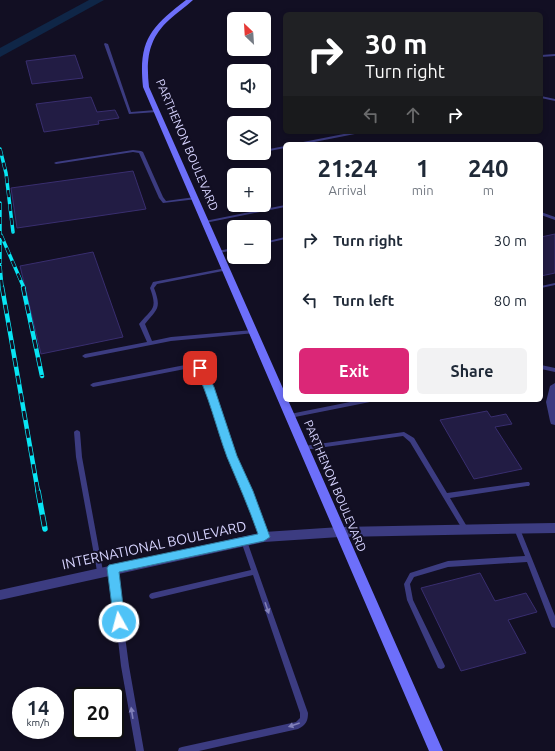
<!DOCTYPE html>
<html lang="en">
<head>
<meta charset="utf-8">
<style>
	body { margin:0; font-family:Ubuntu,sans-serif; background:#f2f2f3; color:#1f2937; height:100vh; display:flex; flex-direction:column; font-size:15px; white-space:nowrap }
	* { box-sizing:border-box; margin:0 }
	p { font-size:13px; color:#747a83 }
	.icon { flex:none; width:22px; height:22px; fill:none; stroke:currentColor; stroke-width:2; stroke-linecap:round; stroke-linejoin:round }
	.map { position:relative; flex:1; overflow:hidden }
	.sheet { position:absolute; left:283px; top:142px; width:260px; height:260px; display:flex; flex-direction:column; background:#fff; border-radius:6px; box-shadow:0 2px 6px #0003 }
	.sheet>* { flex:none }
	.guide { position:absolute; left:283px; top:12px; width:260px; height:122px; border-radius:6px; box-shadow:0 2px 6px #0003; background:#202124; color:#fff; overflow:hidden }
	.needle { width:26px; rotate:335deg }
	.buttons { position:absolute; left:227px; top:12px; display:grid; gap:8px }
	.buttons a { display:grid; place-items:center; width:44px; height:44px; border-radius:6px; background:#fff; box-shadow:0 2px 6px #0003; font-size:20px }
	.speed { position:absolute; left:12px; top:687px; display:flex; gap:8px; font-size:20px; font-weight:700; text-align:center }
	.speed>* { display:grid; place-content:center; width:52px; height:52px; border-radius:50%; background:#fff; box-shadow:0 2px 6px #0003; line-height:1 }
	.speed small { font-size:10px; font-weight:400 }
	.speed .limit { border:2px solid #111; border-radius:6px; background:#fff; color:#111 }
	.pin { position:absolute; display:grid; place-items:center; width:34px; height:34px; color:#fff; margin:-17px; border-radius:8px; box-shadow:0 2px 6px #0006 }
	.me { position:absolute; width:44px; margin:-22px; rotate:353deg; stroke-linejoin:round; filter:drop-shadow(0 0 3px #0008) }
	.turn { display:flex; align-items:center; gap:14px; height:84px; padding:0 16px; font-size:18px }
	.turn .icon { width:52px; height:52px; stroke-width:2.5 }
	.turn b { display:block; font-size:28px; line-height:34px }
	.lanes { display:flex; align-items:center; height:38px; padding:0 16px; background:#0003; justify-content:center; gap:20px; direction:ltr }
	.lanes .off { opacity:.35 }
	.eta { display:flex; justify-content:space-evenly; align-items:center; height:68px; text-align:center }
	.eta b { font-size:24px; font-weight:600; line-height:28px }
	.primary-button { display:flex; gap:8px; margin-top:auto; padding:8px 16px }
	.primary-button a { flex:1; height:46px; border-radius:6px; background:#db2777; color:#fff; font-size:16px; font-weight:600; line-height:46px; text-align:center }
	.primary-button a+a { background:#f2f2f3; color:#1f2937 }
	ul { padding:0; list-style:none }
	li { display:flex; align-items:center; gap:12px; height:60px; padding:0 16px }
	li div { flex:1 }
	li b { display:block; font-size:15px }
	li em { font-style:normal }
	.map>svg:first-child { display:block }
	.lines { fill:none; stroke-linecap:round; stroke-linejoin:round }
	.river { fill:#0f2647; fill-rule:evenodd }
	.building { fill:#221c44; stroke:#392e6f }
	.service { fill:#3c3c81; fill-rule:evenodd }
	.minor { fill:#3c3c81; fill-rule:evenodd }
	.secondary { fill:#6d6ffa; fill-rule:evenodd }
	.rail-far2-casing { stroke:#08e5f4; stroke-width:3.5 }
	.rail-far1-casing { stroke:#08e5f4; stroke-width:4.5 }
	.rail-casing { stroke:#08e5f4; stroke-width:5.5 }
	.rail-far2 { stroke:#120f23; stroke-width:2.5; stroke-dasharray:7; stroke-linecap:butt }
	.rail-far1 { stroke:#120f23; stroke-width:3; stroke-dasharray:9; stroke-linecap:butt }
	.rail { stroke:#120f23; stroke-width:4; stroke-dasharray:12; stroke-linecap:butt }
	.oneway { fill:#8180b9 }
	.route { fill:#4fc3f7; stroke:#337fa1 }
	.labels { text-anchor:middle; stroke-width:4; stroke-linejoin:round; paint-order:stroke }
	.street-label { font-size:12px; fill:#d6d3fe; stroke:#120f23 }
	.near-street-label { font-size:14px; fill:#d6d3fe; stroke:#120f23 }
</style>
</head>
<body>
<div class="map">
<svg width="555" height="751" viewBox="0 0 555 751">
	<rect width="100%" height="100%" fill="#120f23"/>
	<g class="lines">
		<!-- river -->
		<path class="river" d="M89 0H104L0 57V48Z"/>
	</g>
	<!-- building -->
	<path class="building" d="M75 55 83 78 32 84 26 61Z
		M91 97 97 112 115 110 119 118 98 121 99 124 44 132 36 104Z
		M133 171 146 209 17 228 11 188Z
		M555 234V273L541 276V237Z
		M93 252 123 337 41 354 20 266Z
		M487 411 491 417 506 414 512 424 495 427 522 469 474 479 440 420Z
		M480 573 495 601 526 593 537 612 508 620 526 653 461 671 421 588Z"/>
	<g class="lines">
		<!-- service -->
		<path class="service" d="M105 43 108 44 131 112 156 110 158 111 157 112 129 114 104 44Z
			M555 54V56L541 57V55Z
			M541 96 555 99V101L541 98Z
			M354 132H362L360 133 304 144H296L298 143Z
			M285 146V148L264 152V150Z
			M133 150 141 151 143 152 163 197 166 201 195 197H197V199L163 203 159 198 139 153 133 152 56 164 54 163 56 162Z
			M245 153H254L252 154 235 157 233 156 235 155Z
			M285 205V207L205 223 203 222 205 221Z
			M541 212 555 217V220L541 215Z
			M285 237V239L264 244V242Z
			M234 248V250L219 253 217 252V251Z
			M226 268 228 269V270L157 284 154 288C162 309 157 309 145 324L152 341 171 337 253 330 255 331 256 332 255 333 171 341 85 358 82 356 85 354 147 342 139 324C152 308 158 310 150 288L153 282Z
			M555 283V285L541 288V286Z
			M185 365 202 367 212 390 232 446 267 537 266 539 264 540 262 539 261 537 226 446 207 390 198 370 185 369 93 387 90 385 93 383Z
			M541 365 555 368V372L541 369Z
			M360 400H373L370 402 290 418 287 416 290 414Z
			M77 430 79 431 80 432 82 457 103 571 102 573 100 574 98 573 97 571 76 457 74 432 75 431Z
			M404 432 414 438 447 493 527 482H529L530 484 529 486H527L450 498 469 530 468 532 466 533 464 532 410 442 403 436 304 450H302L301 448 302 446H304Z
			M517 526 519 527 520 529 555 616V628L552 627 551 625 527 562 448 567 414 577 410 584 413 600 445 666 444 668 441 669 438 668 407 600 404 584 410 573 448 561 525 556 514 529 515 527Z
			M244 538 246 539 247 541 308 713C308 721 306 725 298 729L199 751H178L179 748 182 747 296 722 300 718V713L253 575 152 599 150 598 149 596 150 594 152 593 251 570 241 541 242 539Z
			M113 566 115 567 116 569 129 666 144 751H136L121 666 110 569 111 567Z"/>
		<!-- minor -->
		<path class="minor" d="M555 383V425L551 424 550 421 546 402 550 386Z
			M555 523V533L340 537 264 542 0 600V590L264 532 340 527Z"/>
		<!-- secondary -->
		<path class="secondary" d="M186 0H193C186 7 176 13 169 20 148 39 146 60 149 87L285 393V400H288L443 751H429L143 87C138 40 151 27 186 0Z"/>
		<defs>
			<path id="rail-far2" d="M0 149 6 173 13 232
				M0 203V263
				M1 235 24 288
				M0 266 2 288"/>
			<path id="rail-far1" d="M2 287 38 492
				M23 287 42 376"/>
			<path id="rail" d="M38 491 45 529"/>
		</defs>
		<!-- rail-far2 casing -->
		<use href="#rail-far2" class="rail-far2-casing"/>
		<!-- rail-far1 casing -->
		<use href="#rail-far1" class="rail-far1-casing"/>
		<!-- rail casing -->
		<use href="#rail" class="rail-casing"/>
		<!-- rail-far2 -->
		<use href="#rail-far2" class="rail-far2"/>
		<!-- rail-far1 -->
		<use href="#rail-far1" class="rail-far1"/>
		<!-- rail -->
		<use href="#rail" class="rail"/>
	</g>
	<!-- one-way arrows -->
	<defs><path id="oneway-solid" d="M-6-.8H1V-3.2L6.5 0L1 3.2V.8H-6Z"/></defs>
	<g class="oneway">
		<use href="#oneway-solid" transform="translate(267 608) rotate(71)"/>
		<use href="#oneway-solid" transform="translate(132 713) rotate(-99)"/>
		<use href="#oneway-solid" transform="translate(294 725) rotate(161)"/>
	</g>
	<!-- route -->
	<path class="route" d="M200 365 203 366 214 387 237 456 253 491 270 537 264 541 119 572 125 622 124 625 119 627 115 625 114 622 107 568 109 565 258 534C249 508 238 483 227 457 216 427 209 396 195 368Z"/>
	<g class="labels">
		<!-- street labels -->
		<g class="street-label">
			<text transform="translate(187 145) rotate(67)" y="4">PARTHENON BOULEVARD</text>
			<text transform="translate(335 486) rotate(67)" y="4">PARTHENON BOULEVARD</text>
		</g>
		<!-- near-street labels -->
		<g class="near-street-label">
			<text transform="translate(154 545) rotate(-12)" y="5">INTERNATIONAL BOULEVARD</text>
		</g>
	</g>
</svg>
<div class="buttons">
<a><svg class="needle" viewBox="-14 -14 28 28"><path d="M0-13l5 13h-10z" fill="#e53935"/><path d="M0 13l5-13h-10z" fill="#747a83"/></svg></a>
<a><svg class="icon" aria-label="sound" viewBox="0 0 24 24"><path d="M4 9h4l5-4v14l-5-4H4zM17 9q2 3 0 6"/></svg></a>
<a><svg class="icon" aria-label="layers" viewBox="0 0 24 24"><path d="M12 4l9 5-9 5-9-5zM3 14l9 5 9-5"/></svg></a>
<a>+</a>
<a>−</a>
</div>
<div class="speed"><div>14<small>km/h</small></div><div class="limit">20</div></div>
<div class="pin" style="left:200px;top:368px;background:#d93025"><svg class="icon" aria-label="arrive" viewBox="0 0 24 24"><path d="M6 21V4h12l-3 4 3 4H6"/></svg></div>
<svg class="me" style="left:119px;top:622px" viewBox="-20 -20 40 40"><circle r="17" fill="#4fc3f7" stroke="#fff" stroke-width="3"/><path d="M0-11L8 9 0 5-8 9z" fill="#fff"/></svg>
<div class="guide">
<div class="turn"><svg class="icon" aria-label="right" viewBox="0 0 24 24"><path d="M7 20v-9h11M14 6l5 5-5 5"/></svg><div><b>30 m</b>Turn right</div></div>
<div class="lanes"><svg class="icon off" aria-label="left" viewBox="0 0 24 24"><path d="M17 20v-9H6M10 6l-5 5 5 5"/></svg><svg class="icon off" aria-label="ahead" viewBox="0 0 24 24"><path d="M12 20V5M6 11l6-6 6 6"/></svg><svg class="icon" aria-label="right" viewBox="0 0 24 24"><path d="M7 20v-9h11M14 6l5 5-5 5"/></svg></div>
</div>
<section class="sheet">
<div class="eta">
<div><b>21:24</b><p>Arrival</p></div>
<div><b>1</b><p>min</p></div>
<div><b>240</b><p>m</p></div>
</div>
<ul>
<li><svg class="icon" aria-label="right" viewBox="0 0 24 24"><path d="M7 20v-9h11M14 6l5 5-5 5"/></svg><div><b>Turn right</b></div><em>30 m</em></li>
<li><svg class="icon" aria-label="left" viewBox="0 0 24 24"><path d="M17 20v-9H6M10 6l-5 5 5 5"/></svg><div><b>Turn left</b></div><em>80 m</em></li>
</ul>
<div class="primary-button"><a>Exit</a><a>Share</a></div>
</section>
</div>
</body>
</html>
